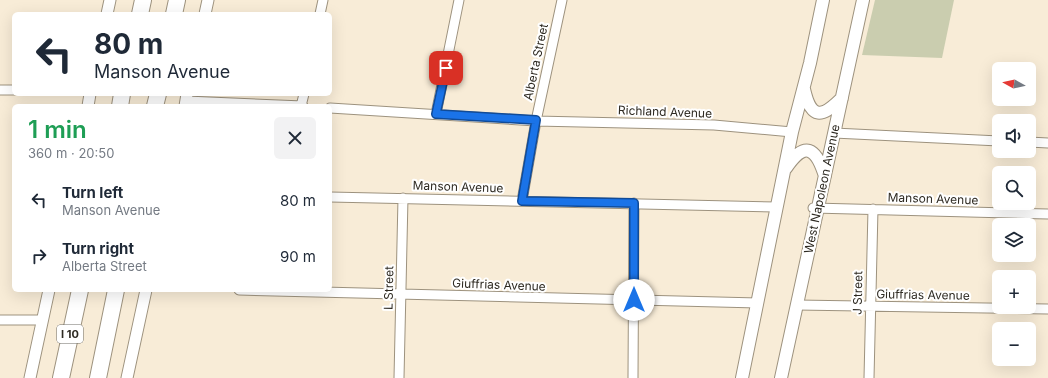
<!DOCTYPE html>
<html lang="en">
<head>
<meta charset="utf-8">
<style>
	body { margin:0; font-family:Inter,sans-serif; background:#f2f2f3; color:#1f2937; height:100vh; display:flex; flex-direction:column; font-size:15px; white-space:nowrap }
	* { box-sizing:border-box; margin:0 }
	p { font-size:13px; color:#747a83 }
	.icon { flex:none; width:22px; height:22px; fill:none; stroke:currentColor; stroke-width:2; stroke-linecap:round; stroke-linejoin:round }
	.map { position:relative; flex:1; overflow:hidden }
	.details { position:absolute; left:12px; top:104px; width:320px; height:188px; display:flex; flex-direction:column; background:#fff; border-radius:6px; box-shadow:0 4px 16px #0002 }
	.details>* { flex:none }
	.hud { position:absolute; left:12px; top:12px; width:320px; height:84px; border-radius:6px; box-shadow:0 4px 16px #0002; background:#fff; color:#1f2937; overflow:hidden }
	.needle { width:26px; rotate:278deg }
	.controls { position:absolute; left:992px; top:62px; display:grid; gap:8px }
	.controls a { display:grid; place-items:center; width:44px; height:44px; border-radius:6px; background:#fff; box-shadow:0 4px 16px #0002; font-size:20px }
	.pin { position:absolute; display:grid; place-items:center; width:34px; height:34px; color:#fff; margin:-17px; border-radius:8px; box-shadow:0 2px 6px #0006 }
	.me { position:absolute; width:44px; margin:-22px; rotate:0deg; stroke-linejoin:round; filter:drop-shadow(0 0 3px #0008) }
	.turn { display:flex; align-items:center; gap:14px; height:84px; padding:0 16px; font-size:18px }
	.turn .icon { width:52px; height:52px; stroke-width:2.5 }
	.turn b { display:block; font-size:28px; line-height:34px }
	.round { display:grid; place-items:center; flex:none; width:42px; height:42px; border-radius:6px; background:#f2f2f3 }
	.head { display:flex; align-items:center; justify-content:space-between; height:68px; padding:0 16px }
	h1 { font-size:24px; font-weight:600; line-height:30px; color:#1e9e55 }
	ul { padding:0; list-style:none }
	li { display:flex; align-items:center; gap:12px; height:56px; padding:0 16px }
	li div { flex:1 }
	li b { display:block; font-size:15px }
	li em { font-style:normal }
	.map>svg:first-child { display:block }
	.green { fill:#cacdaf }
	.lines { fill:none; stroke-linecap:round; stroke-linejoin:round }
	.minor-casing { stroke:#9d927e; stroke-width:11 }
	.tertiary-casing { stroke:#9d927e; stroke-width:13 }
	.secondary-casing { stroke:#9d927e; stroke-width:14 }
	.motorway-casing { stroke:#9d927e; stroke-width:18 }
	.minor { stroke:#fff; stroke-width:9 }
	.tertiary { stroke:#fff; stroke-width:11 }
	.secondary { stroke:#fff; stroke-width:12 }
	.motorway { stroke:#fff; stroke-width:16 }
	.route-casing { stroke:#114b97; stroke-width:10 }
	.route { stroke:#1a73e8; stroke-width:7 }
	.labels { text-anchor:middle; stroke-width:4; stroke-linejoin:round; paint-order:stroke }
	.shield { fill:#fff; stroke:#6d6a64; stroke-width:1 }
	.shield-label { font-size:11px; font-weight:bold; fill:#2e2a22 }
	.street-label { font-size:12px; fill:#2e2a22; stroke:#fff }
</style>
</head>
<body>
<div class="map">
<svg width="1048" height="378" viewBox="0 0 1048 378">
	<rect width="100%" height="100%" fill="#f8ecd7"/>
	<!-- green -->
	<path class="green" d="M875 0H954L942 58 862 55Z"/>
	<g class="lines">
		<defs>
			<path id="minor" d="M320 14 323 0
				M0 90H14
				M186 101 303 106
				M301 106 304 94
				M330 108 536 121 714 125 792 132
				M436 114 459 0
				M834 133 999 141
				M1029 142 1048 143
				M330 197 777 207
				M522 201 536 121 562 0
				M813 208 1048 214
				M239 290 758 303
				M797 305 1048 309
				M0 320H42
				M399 378 403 198
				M633 378 634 203
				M869 378 873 209"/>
			<path id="tertiary" d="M107 14 110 0
				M205 14 208 0
				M88 106 90 94
				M185 106 187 94
				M30 378 49 290
				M127 378 146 290"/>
			<path id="secondary" d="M804 89C811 120 822 118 842 98
				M786 168C805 140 816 148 825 176
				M742 378 792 132 810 63 823 0
				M781 378 863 0"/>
			<path id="motorway" d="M140 14 143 0
				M174 14 177 0
				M120 106 122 94
				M155 106 158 94
				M61 378 80 290
				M98 378 116 290"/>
		</defs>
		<!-- minor casing -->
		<use href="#minor" class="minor-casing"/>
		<!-- tertiary casing -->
		<use href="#tertiary" class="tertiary-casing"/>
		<!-- secondary casing -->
		<use href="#secondary" class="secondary-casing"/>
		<!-- motorway casing -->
		<use href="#motorway" class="motorway-casing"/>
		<!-- minor -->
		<use href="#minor" class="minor"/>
		<!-- tertiary -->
		<use href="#tertiary" class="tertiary"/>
		<!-- secondary -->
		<use href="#secondary" class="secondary"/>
		<!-- motorway -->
		<use href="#motorway" class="motorway"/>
	</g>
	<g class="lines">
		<defs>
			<path id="route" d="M446 68 436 114 536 120 522 201 634 203V300"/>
		</defs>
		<!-- route casing -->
		<use href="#route" class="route-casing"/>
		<!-- route -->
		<use href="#route" class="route"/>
	</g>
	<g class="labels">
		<!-- shield labels -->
		<rect class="shield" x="57" y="325" width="26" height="18" rx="3"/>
		<g class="shield-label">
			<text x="70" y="338">I 10</text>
		</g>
		<!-- street labels -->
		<g class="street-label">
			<text transform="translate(536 62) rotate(-78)" y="4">Alberta Street</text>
			<text transform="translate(665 112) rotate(2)" y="4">Richland Avenue</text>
			<text transform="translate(458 187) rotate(2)" y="4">Manson Avenue</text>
			<text transform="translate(822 189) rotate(-78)" y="4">West Napoleon Avenue</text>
			<text transform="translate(933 199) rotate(2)" y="4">Manson Avenue</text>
			<text transform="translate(499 285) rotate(2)" y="4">Giuffrias Avenue</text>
			<text transform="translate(389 288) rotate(-89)" y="4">L Street</text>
			<text transform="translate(858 293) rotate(-89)" y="4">J Street</text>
			<text transform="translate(923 295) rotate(1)" y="4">Giuffrias Avenue</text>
		</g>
	</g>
</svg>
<div class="controls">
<a><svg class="needle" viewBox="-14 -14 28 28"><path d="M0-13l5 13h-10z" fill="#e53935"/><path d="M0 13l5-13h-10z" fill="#747a83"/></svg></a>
<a><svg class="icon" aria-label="sound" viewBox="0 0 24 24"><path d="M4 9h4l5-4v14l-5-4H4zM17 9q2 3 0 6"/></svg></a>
<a><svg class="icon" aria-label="search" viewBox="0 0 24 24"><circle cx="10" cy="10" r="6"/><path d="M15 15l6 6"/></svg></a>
<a><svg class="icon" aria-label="layers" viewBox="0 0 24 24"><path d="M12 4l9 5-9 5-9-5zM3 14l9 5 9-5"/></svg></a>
<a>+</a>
<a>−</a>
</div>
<div class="pin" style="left:446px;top:68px;background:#d93025"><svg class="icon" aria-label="arrive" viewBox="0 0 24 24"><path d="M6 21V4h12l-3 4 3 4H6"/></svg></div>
<svg class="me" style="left:634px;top:300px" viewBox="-20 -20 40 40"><circle r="19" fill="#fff"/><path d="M0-13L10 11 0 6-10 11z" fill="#1a73e8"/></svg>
<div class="hud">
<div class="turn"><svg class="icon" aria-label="left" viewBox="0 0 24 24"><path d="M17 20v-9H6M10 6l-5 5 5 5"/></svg><div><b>80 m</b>Manson Avenue</div></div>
</div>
<section class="details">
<div class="head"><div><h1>1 min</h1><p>360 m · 20:50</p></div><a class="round"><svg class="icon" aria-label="close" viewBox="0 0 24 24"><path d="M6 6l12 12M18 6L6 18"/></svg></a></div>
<ul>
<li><svg class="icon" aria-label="left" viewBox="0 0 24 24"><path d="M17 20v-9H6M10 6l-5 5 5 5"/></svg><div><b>Turn left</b><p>Manson Avenue</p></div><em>80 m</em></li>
<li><svg class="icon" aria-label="right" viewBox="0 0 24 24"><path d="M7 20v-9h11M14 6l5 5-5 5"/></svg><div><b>Turn right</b><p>Alberta Street</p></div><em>90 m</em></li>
</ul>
</section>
</div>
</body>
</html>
